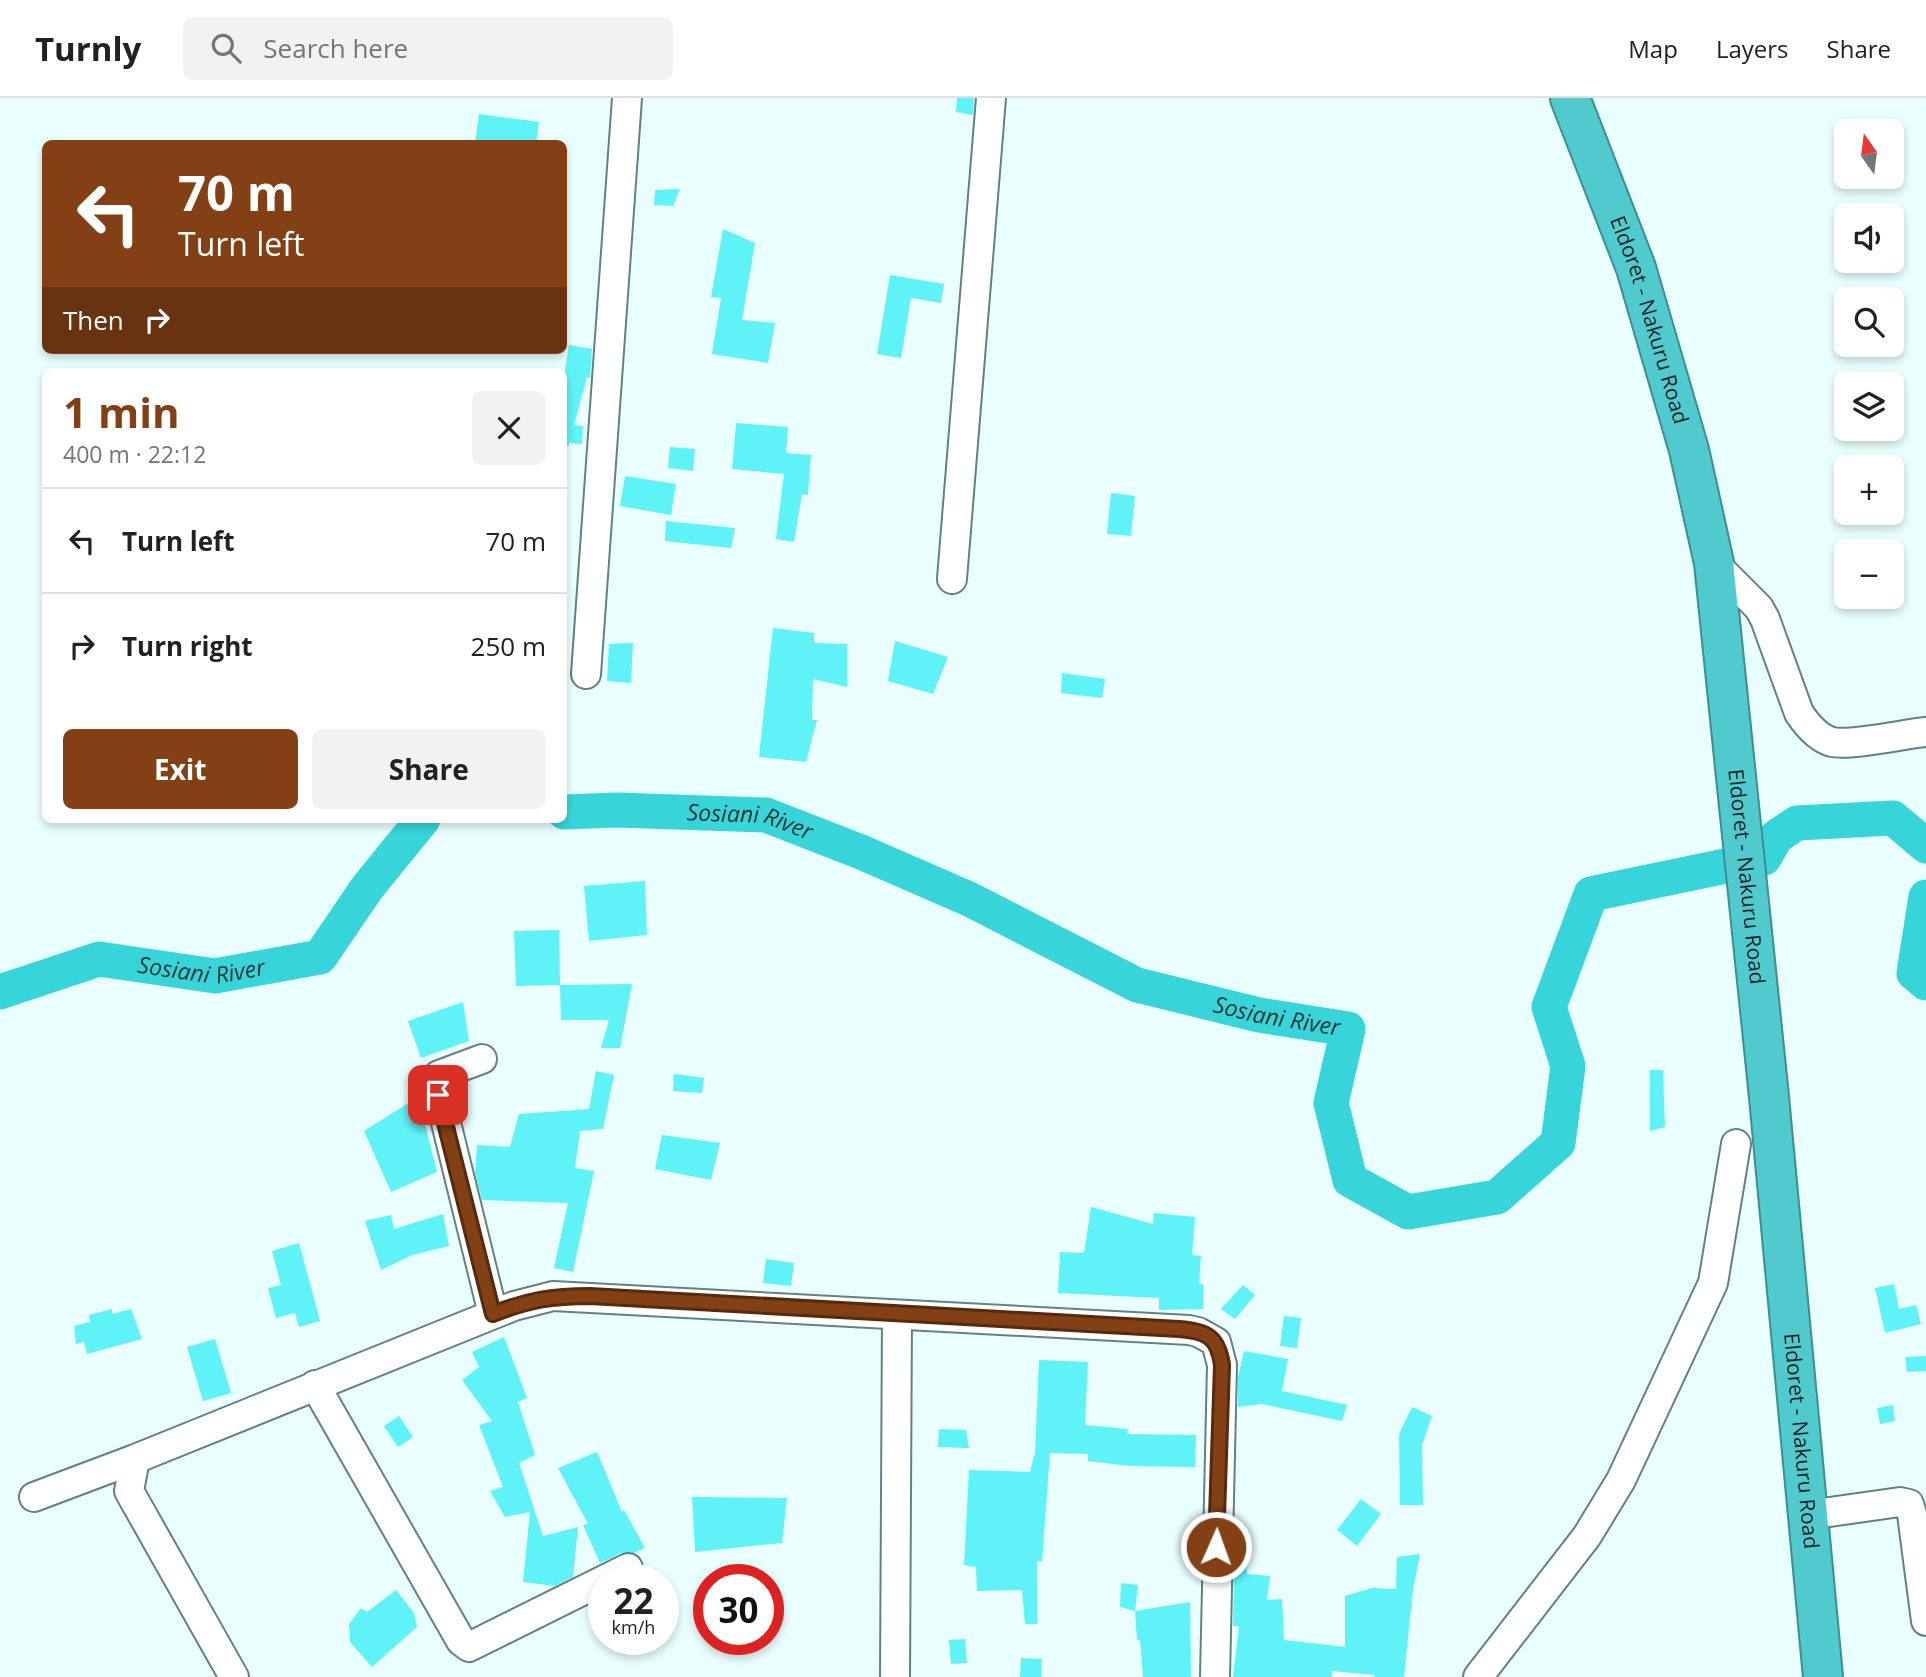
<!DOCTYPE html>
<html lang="en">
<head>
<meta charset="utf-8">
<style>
	body { margin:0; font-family:"Open Sans",sans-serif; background:#f2f2f2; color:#202124; height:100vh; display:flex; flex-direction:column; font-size:26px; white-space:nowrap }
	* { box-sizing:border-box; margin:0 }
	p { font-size:23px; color:#757577 }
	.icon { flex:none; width:38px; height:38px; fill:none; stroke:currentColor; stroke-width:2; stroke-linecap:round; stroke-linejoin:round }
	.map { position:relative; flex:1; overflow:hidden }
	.details { position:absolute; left:42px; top:270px; width:525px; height:455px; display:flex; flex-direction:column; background:#fff; border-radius:10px; box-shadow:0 4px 10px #0003 }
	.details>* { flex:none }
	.banner { position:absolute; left:42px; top:42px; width:525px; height:214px; border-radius:10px; box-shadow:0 4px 10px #0003; background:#844015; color:#fff; overflow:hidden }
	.needle { width:46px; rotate:346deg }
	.fabs { position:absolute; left:1834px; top:21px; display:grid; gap:14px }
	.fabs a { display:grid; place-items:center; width:70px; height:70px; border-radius:10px; background:#fff; box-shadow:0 4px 10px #0003; font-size:35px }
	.speed { position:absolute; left:588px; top:1466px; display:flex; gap:14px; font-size:35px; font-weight:700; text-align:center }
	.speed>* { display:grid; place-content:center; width:91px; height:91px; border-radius:50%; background:#fff; box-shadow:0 4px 10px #0003; line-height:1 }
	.speed small { font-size:18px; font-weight:400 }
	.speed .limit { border:10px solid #d22; background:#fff; color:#111 }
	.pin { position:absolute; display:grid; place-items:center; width:60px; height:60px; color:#fff; margin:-30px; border-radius:14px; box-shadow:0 4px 10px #0006 }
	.me { position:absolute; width:77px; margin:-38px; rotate:2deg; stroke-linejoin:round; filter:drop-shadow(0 0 5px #0008) }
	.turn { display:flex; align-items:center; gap:24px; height:147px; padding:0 21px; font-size:32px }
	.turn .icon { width:91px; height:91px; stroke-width:2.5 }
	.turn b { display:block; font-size:49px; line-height:60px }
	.then { display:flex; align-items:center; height:66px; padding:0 21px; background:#0003; gap:14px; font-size:26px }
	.round { display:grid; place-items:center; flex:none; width:74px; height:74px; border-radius:10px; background:#f2f2f2 }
	.overview { display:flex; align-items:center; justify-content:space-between; height:119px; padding:0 21px }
	h1 { font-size:42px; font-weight:700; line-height:52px; color:#844015 }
	.button { display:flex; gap:14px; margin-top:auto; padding:14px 21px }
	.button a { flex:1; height:80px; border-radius:10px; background:#844015; color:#fff; font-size:28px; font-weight:700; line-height:80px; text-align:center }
	.button a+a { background:#f2f2f2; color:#202124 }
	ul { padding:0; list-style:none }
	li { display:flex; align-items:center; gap:21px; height:105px; padding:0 21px; border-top:2px solid #e0e0e0 }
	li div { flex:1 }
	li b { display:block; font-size:26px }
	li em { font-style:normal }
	header { display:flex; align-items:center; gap:42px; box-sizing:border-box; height:98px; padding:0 35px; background:#fff; border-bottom:2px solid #e0e0e0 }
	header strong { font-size:33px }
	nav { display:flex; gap:38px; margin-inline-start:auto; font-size:24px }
	.search { width:490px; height:63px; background:#f2f2f2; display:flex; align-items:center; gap:18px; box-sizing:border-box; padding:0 24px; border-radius:10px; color:#757577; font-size:26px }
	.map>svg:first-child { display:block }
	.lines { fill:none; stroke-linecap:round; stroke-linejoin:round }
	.river { stroke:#37d5da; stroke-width:35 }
	.building { fill:#5ff3f8 }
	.minor-casing { stroke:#618182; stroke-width:32 }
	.highway-casing { stroke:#3b8e91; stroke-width:42 }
	.minor { stroke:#fff; stroke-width:28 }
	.highway { stroke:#51cace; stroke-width:38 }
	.route-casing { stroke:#562a0e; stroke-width:18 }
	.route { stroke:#844015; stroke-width:12 }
	.labels { text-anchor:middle; stroke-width:7; stroke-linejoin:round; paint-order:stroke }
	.street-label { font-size:21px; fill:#122020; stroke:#eaffff }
	.water-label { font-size:23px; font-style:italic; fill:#1a3334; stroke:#eaffff }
</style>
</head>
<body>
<header>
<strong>Turnly</strong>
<div class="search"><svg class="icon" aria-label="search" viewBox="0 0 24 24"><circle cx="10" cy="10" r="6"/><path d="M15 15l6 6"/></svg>Search here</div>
<nav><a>Map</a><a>Layers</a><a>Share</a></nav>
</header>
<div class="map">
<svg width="1926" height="1579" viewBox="0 0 1926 1579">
	<rect width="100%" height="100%" fill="#eaffff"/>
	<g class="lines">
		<!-- river -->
		<g class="river">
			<path id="s1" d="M564 714 617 712 766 717 861 754 969 801 1137 887 1259 917 1348 931 1331 1005 1350 1082 1408 1114 1497 1099 1558 1045 1568 968 1549 909 1591 796 1764 760 1776 739 1797 725 1893 720 1926 748"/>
			<path d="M1926 799 1914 875 1926 885"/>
			<path id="s2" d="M0 894 99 861 215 878 320 859 367 790 423 721"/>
		</g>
	</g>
	<!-- building -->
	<path class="building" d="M957 0H974L973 17 956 14Z
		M479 16 539 24 536 46H475Z
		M680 91 673 108 654 107 655 92Z
		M723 131 755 145 742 222 775 225 768 265 712 256 721 200 711 199Z
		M890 177 944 186 941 205 911 200 901 260 877 256Z
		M569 247 592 251 590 280 587 279 574 327 583 328 582 346 569 345V348H564V277Z
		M736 325 788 329 786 355 811 357 808 397 802 396 794 444 776 441 784 376 732 371Z
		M670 349 695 351 693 373 668 370Z
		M625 378 676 386 671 417 620 408Z
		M1111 395 1135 398 1131 438 1107 436Z
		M666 423 735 430 731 450 665 443Z
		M773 530 814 535V545L847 546V589L813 581 812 622H817L806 664 759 659Z
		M895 543 948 559 933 596 888 583Z
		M633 545 631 585 607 583 609 546Z
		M1062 575 1105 581 1102 600 1061 595Z
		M645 783 647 837 589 843 584 788Z
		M559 832 560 887 516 888 514 833Z
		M632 886 620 950H601L609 922H561L560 887Z
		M463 904 469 943 421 960 408 923Z
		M1650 972H1663L1665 1029 1650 1033Z
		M596 973 614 977 603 1031 580 1033 575 1070 594 1073 573 1174 554 1170 568 1105 482 1102 475 1075 477 1047 510 1049 519 1016 589 1011Z
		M674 976 704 980 702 995 673 993Z
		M418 999 437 1074 391 1094 364 1033Z
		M662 1037 720 1045 711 1082 655 1071Z
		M1091 1109 1153 1126 1154 1115 1195 1119 1192 1157 1201 1158 1199 1186H1203V1211L1159 1212V1200L1058 1195 1060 1154 1084 1155Z
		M443 1116 449 1148 412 1157 381 1172 365 1123 391 1117 394 1131Z
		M299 1145 320 1223 299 1229 295 1215 276 1220 268 1190 281 1187 272 1153Z
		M766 1161 794 1165 791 1188 763 1185Z
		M1894 1186 1899 1211 1916 1207 1921 1226 1885 1235 1875 1190Z
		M1243 1187 1255 1197 1235 1221 1221 1211Z
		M112 1211V1216L131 1211 142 1241 87 1256 84 1244 76 1246 74 1228 90 1224 89 1217Z
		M1284 1218 1301 1220 1297 1250 1280 1248Z
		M504 1239 527 1300 518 1304 535 1357 519 1365 543 1438 578 1429 573 1479 555 1488 523 1484 530 1414 505 1419 490 1393 503 1389 479 1327 492 1323 462 1282 479 1269 472 1254Z
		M215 1241 231 1295 203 1303 187 1249Z
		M1244 1253 1288 1261 1282 1293 1347 1307 1342 1323 1262 1306 1238 1309V1279Z
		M1926 1258V1273L1907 1274 1905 1259Z
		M1039 1262 1088 1264 1085 1327 1128 1331 1127 1336 1196 1337 1195 1369 1130 1368 1088 1363V1356L1050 1355 1042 1463H1037V1526H1025L1022 1492 977 1493 976 1469 964 1467 969 1372 1030 1374 1035 1355Z
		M1893 1307 1895 1323 1880 1326 1877 1310Z
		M1412 1309 1432 1318 1422 1347 1423 1407H1400L1399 1336Z
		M399 1318 413 1339 398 1349 384 1328Z
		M939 1331 966 1332 969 1350 938 1349Z
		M597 1354 622 1414 624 1412 645 1450 634 1455H621L600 1465 583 1427 588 1426 558 1370Z
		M692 1399 787 1400 782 1445 695 1454Z
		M1361 1401 1381 1416 1357 1448 1337 1432Z
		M1245 1436 1247 1476 1270 1478 1267 1502 1282 1501 1284 1542 1345 1549V1498L1372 1490 1396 1491 1397 1459 1420 1456 1413 1492 1404 1579H1374V1577L1332 1573V1579H1233L1239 1528H1233L1235 1440Z
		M1121 1485 1138 1487 1135 1513 1120 1509Z
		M396 1492 414 1515 417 1529 372 1569 350 1544 349 1526 361 1510 367 1514Z
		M1190 1504 1191 1579H1143L1140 1542H1137L1135 1513Z
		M965 1541 967 1565 951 1566 949 1542Z
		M1021 1560 1042 1561 1041 1579H1020Z"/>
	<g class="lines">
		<defs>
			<path id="minor" d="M1714 465 1759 510 1765 521 1799 615C1807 627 1818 640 1832 644 1850 648 1905 636 1926 634
				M952 481 991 0
				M586 576 627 0
				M482 961 439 977 436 984 493 1216
				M315 1287 461 1543 469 1549 628 1470
				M135 1361 129 1393 234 1579
				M34 1399 135 1361 514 1208 553 1198 1189 1232 1198 1234 1216 1244 1222 1267 1215 1579
				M1808 1417 1900 1404 1909 1406 1912 1416 1926 1523
				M895 1579 897 1217
				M1478 1579 1587 1438 1621 1382 1713 1185 1736 1046"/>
			<g id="highway">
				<path id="s3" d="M1570 0 1636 170 1689 352 1714 465 1769 999 1823 1579"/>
			</g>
		</defs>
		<!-- minor casing -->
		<use href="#minor" class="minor-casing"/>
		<!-- highway casing -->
		<use href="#highway" class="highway-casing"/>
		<!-- minor -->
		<use href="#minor" class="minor"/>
		<!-- highway -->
		<use href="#highway" class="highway"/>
	</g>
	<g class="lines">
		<defs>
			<path id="route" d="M438 997 493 1216C528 1202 552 1198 590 1198L1179 1231C1207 1233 1218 1239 1222 1267L1216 1449"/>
		</defs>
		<!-- route casing -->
		<use href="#route" class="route-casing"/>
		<!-- route -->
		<use href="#route" class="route"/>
	</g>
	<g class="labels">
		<!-- street labels -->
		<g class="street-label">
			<text dy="7" stroke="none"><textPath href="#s3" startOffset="236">Eldoret - Nakuru Road</textPath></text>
			<text dy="7" stroke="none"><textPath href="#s3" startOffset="803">Eldoret - Nakuru Road</textPath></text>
			<text dy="7" stroke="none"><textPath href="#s3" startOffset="1370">Eldoret - Nakuru Road</textPath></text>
		</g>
		<!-- water labels -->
		<g class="water-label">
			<text dy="8" stroke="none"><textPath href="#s1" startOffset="187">Sosiani River</textPath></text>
			<text dy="8" stroke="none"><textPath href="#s2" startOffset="208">Sosiani River</textPath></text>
			<text dy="8" stroke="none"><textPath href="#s1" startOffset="754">Sosiani River</textPath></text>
		</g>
	</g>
</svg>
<div class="fabs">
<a><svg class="needle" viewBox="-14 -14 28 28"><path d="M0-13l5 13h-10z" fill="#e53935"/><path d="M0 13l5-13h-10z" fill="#757577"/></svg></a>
<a><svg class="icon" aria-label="sound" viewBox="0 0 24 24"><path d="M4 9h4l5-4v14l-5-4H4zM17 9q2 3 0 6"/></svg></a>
<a><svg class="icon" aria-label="search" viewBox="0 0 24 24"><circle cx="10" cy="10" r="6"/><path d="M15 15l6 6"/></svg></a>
<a><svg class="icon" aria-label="layers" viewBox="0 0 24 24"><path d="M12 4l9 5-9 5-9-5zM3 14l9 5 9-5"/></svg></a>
<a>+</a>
<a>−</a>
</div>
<div class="speed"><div>22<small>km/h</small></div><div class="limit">30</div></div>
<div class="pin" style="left:438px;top:997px;background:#d93025"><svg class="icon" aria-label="arrive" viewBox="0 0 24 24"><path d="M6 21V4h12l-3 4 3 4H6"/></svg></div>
<svg class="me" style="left:1216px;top:1449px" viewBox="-20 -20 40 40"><circle r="17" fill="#844015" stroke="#fff" stroke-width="3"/><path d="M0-11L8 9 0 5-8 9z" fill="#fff"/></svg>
<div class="banner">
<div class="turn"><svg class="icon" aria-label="left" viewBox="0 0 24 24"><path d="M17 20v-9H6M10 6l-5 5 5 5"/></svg><div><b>70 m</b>Turn left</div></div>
<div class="then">Then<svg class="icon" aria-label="right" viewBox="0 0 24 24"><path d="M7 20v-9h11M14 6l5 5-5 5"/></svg></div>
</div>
<section class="details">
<div class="overview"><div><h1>1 min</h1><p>400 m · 22:12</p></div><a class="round"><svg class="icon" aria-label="close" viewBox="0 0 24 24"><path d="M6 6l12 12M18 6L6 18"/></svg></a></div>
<ul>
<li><svg class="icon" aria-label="left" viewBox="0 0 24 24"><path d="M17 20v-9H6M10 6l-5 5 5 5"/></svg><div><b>Turn left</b></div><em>70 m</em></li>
<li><svg class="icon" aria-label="right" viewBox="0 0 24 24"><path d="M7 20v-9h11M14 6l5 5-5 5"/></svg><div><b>Turn right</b></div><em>250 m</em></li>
</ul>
<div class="button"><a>Exit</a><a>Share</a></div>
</section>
</div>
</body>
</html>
